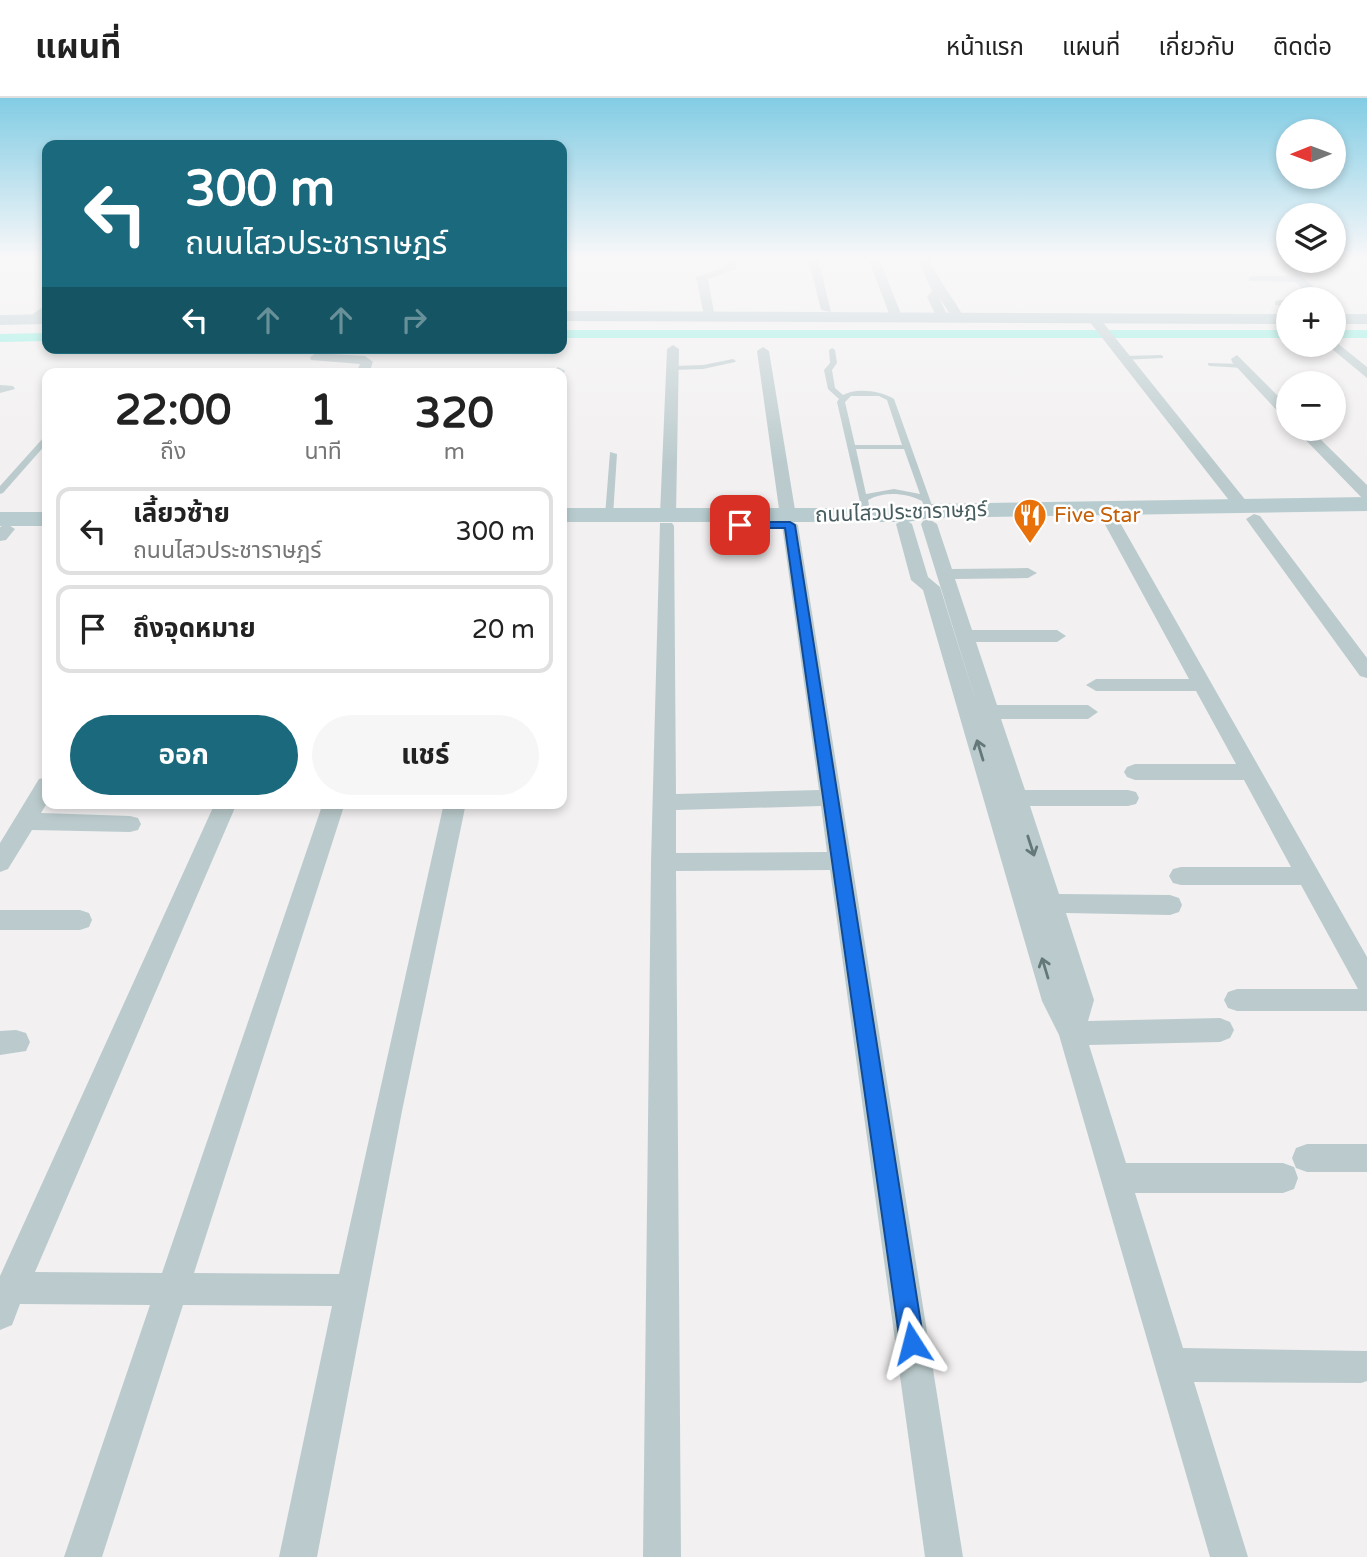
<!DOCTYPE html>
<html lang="th">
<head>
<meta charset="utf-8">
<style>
	body { margin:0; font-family:"Varela Round","Noto Sans Thai",sans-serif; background:#f6f6f6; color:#222; height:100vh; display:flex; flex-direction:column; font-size:26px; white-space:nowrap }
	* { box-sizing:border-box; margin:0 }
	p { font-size:23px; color:#767676 }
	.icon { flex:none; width:38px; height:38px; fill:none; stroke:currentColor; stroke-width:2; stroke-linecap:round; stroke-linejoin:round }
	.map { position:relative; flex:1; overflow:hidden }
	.drawer { position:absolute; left:42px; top:270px; width:525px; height:441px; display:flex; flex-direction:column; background:#fff; border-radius:14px; box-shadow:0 4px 10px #0003 }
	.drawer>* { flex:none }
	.hud { position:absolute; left:42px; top:42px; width:525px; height:214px; border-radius:14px; box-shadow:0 4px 10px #0003; background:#1b697c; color:#fff; overflow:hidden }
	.needle { width:46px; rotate:269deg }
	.tools { position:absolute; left:1276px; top:21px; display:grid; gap:14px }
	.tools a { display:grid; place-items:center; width:70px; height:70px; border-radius:50%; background:#fff; box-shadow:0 4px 10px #0003; font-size:35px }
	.pin { position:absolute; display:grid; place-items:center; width:60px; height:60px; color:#fff; margin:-30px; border-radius:14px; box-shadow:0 4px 10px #0006 }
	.me { position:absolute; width:77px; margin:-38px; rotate:351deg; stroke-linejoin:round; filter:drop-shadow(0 0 5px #0008) }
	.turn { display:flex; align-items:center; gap:24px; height:147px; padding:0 28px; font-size:32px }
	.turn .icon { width:91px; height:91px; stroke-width:2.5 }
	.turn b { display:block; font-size:49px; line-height:60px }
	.lanes { display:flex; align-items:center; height:66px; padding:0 28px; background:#0003; justify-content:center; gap:35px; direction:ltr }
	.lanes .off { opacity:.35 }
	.eta { display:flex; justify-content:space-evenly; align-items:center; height:119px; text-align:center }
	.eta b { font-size:42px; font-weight:700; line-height:49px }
	.primary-button { display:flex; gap:14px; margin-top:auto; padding:14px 28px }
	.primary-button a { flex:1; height:80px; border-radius:42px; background:#1b697c; color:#fff; font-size:28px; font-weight:700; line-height:80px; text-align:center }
	.primary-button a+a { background:#f6f6f6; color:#222 }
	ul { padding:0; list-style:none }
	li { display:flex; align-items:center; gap:21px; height:88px; margin:0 14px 10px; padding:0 14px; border:4px solid #e0e0e0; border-radius:14px }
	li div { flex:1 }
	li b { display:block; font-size:26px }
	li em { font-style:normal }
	header { display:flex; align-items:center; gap:42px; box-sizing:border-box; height:98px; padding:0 35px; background:#fff; border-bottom:2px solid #e0e0e0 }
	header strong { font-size:33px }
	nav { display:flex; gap:38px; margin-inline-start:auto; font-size:24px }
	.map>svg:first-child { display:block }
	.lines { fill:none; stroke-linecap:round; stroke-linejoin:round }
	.canal { fill:#89efdf; fill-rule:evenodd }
	.lane { fill:#bbcbcd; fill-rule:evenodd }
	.street { fill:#bbcbcd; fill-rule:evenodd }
	.secondary { fill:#b8cccf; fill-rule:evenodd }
	.oneway { stroke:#64787a }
	.route { fill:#1a73e8; stroke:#114b97; stroke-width:2 }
	.labels { text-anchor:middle; stroke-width:5; stroke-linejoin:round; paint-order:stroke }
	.far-street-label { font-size:21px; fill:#475c5e; stroke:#fff }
	.far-food-label { font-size:21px; fill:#c56008; stroke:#fff; text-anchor:start }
</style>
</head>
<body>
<header>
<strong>แผนที่</strong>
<nav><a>หน้าแรก</a><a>แผนที่</a><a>เกี่ยวกับ</a><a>ติดต่อ</a></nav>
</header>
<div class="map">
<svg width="1367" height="1459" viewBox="0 0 1367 1459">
	<rect width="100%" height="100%" fill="#f2f0f1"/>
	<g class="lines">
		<!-- canal -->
		<path class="canal" d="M562 232H1288V240H562Z
			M1334 232H1367V240H1334Z
			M47 235V243L0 244V236Z"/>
		<!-- lane -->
		<path class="lane" d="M832 250 835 252 837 265 832 272 835 290 843 297C856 289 882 293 894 301L934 413 933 415H927L922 403C906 395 884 393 868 402L871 417 867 420 863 417 837 304 839 301 828 291 824 272 830 265 829 252ZM851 298H879L887 302 902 347H855L845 304ZM856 351H904L920 396 894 391 866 396Z
			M1161 257 1163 258V260L1122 262 1119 260 1122 258Z
			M733 261 736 263 735 264 703 271 673 272 670 270 673 268 703 267Z
			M1208 265 1243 266 1246 268 1243 270 1210 268 1208 267Z
			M44 339H47V345L3 395 0 396V388Z
			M610 354 617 356 613 418 609 421 605 418Z"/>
		<!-- street -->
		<path class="street" d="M726 160H736V171L708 181 715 220 705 223 696 179 726 169Z
			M808 160H818L831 214 821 212Z
			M868 160H879L903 221 901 224 891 221Z
			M917 160H928C939 184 953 199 965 221L963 224H955L939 199 949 221 939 224 927 199 932 193Z
			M1269 160H1281L1327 201H1314L1295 184 1249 183V179L1253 178H1288Z
			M1279 202H1288V208L1275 207V203Z
			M47 206V216L38 224H30V218Z
			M1089 217H1097L1247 404V410H1235L1089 223Z
			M1336 244 1367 269V280L1332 251 1330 248Z
			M673 247 679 251 676 417 668 422 660 417 667 251Z
			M763 249 769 253 796 418 790 422 798 427 963 1459H925L830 772 676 773 681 1459H643L651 764 660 425H672L674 428 676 696 819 692 782 427 788 423 780 418 757 253ZM821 708 827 754 676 755V712Z
			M316 255 365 258 373 264 369 275H356L360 266 311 262 310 259Z
			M1237 257 1288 308V320L1283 319 1232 264 1231 261Z
			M558 269 565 273 562 278V275H551Z
			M0 287 13 288 15 291 0 295Z
			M1295 331H1310L1367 387V401L1361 399Z
			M1110 416 1118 421 1367 859V913H1237L1228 910 1224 902 1228 894 1237 891H1358L1301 787H1181L1173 785 1169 778 1173 771 1181 769H1291L1244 682H1135L1127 679 1124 674 1127 669 1135 666H1236L1196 593H1096L1086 587 1096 581H1189L1102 421Z
			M1254 416 1260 418 1367 560V580L1360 578 1246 421Z
			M904 421 912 426 928 479 940 489 977 607 921 426 923 423 929 421 937 426 952 471 1028 470 1037 475 1028 480 955 481 972 532H1057L1066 538 1057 544H976L997 607H1088L1098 614 1088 621H1001L1025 692H1128L1136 694 1139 700 1136 706 1128 708H1030L1059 796 1170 797 1179 800 1182 807 1179 814 1170 817 1066 815 1094 902 1088 923 1220 920 1230 924 1234 932 1230 940 1220 944 1089 947 1126 1065H1283L1294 1069 1298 1080 1294 1091 1283 1095H1135L1183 1250 1367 1253V1283L1361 1285 1194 1284 1248 1459H1210L1059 937 1042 903 923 492 911 482 896 426Z
			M7 426 15 431 6 442 0 443V429Z
			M47 679V705L41 715 130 718 138 720 141 726 138 732 130 734 32 732 8 771 0 774V745L39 681Z
			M215 705H237L35 1174 162 1175 323 705H345L194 1175 339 1176 444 705H466L402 1013 317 1459H279L332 1208 183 1207 102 1459H64L150 1207 20 1206 12 1227 0 1232V1178Z
			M0 812H80L89 815 92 822 89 829 80 832H0Z
			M16 932 26 935 30 944 26 953 0 957V933Z
			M1307 1046H1367V1074H1307L1296 1070 1292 1060 1296 1050Z"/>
		<!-- secondary -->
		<path class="secondary" d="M562 213 1288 216V226L562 223Z
			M47 216V226L0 227V217Z
			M1334 216H1367V226H1334Z
			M1367 399V413L930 420 907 424H562V410H907L930 406Z
			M0 414H47V428H0Z"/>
	</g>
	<!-- one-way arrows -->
	<defs><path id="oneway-shaft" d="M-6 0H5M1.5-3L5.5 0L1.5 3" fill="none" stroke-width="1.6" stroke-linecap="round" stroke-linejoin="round" transform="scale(1.75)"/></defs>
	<g class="oneway">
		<use href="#oneway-shaft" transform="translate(980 652) rotate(-107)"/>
		<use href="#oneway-shaft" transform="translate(1031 748) rotate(72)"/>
		<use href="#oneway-shaft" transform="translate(1045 870) rotate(-107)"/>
	</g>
	<!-- sky -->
	<linearGradient id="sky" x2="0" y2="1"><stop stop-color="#82cce4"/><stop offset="0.44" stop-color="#f9f8f9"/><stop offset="1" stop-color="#f9f8f9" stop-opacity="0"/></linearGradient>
	<rect width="1367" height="365" fill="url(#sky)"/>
	<!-- route -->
	<path class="route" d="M740 424H790L795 427 924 1245 920 1253 912 1257 903 1253 900 1245 785 430H736L735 427Z"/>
	<!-- icons -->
	<defs>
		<symbol id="restaurant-pin" viewBox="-11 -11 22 30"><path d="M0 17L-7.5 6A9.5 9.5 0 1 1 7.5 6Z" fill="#e8710a" stroke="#fff"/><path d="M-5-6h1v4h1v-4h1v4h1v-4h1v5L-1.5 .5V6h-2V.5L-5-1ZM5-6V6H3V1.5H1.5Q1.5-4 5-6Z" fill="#fff"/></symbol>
	</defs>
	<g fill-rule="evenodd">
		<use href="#restaurant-pin" x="1011" y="398" width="38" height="52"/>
	</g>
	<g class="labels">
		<!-- far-street labels -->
		<g class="far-street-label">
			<text transform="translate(901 414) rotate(-2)" y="7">ถนนไสวประชาราษฎร์</text>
		</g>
		<!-- far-food labels -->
		<g class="far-food-label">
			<text x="1054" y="424">Five Star</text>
		</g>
	</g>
</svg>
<div class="tools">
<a><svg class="needle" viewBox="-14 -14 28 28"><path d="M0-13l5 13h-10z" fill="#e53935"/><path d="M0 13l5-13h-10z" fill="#767676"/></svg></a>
<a><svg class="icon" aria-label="layers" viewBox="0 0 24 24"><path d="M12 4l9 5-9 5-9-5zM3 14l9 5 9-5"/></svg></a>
<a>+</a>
<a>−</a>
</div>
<div class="pin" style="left:740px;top:427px;background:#d93025"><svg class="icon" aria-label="arrive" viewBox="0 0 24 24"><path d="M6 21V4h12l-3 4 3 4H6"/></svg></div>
<svg class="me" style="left:912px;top:1245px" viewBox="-20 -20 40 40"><path d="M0-17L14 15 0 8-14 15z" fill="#1a73e8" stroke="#fff" stroke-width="4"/></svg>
<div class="hud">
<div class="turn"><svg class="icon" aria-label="left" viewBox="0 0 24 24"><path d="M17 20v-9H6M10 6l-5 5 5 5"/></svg><div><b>300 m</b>ถนนไสวประชาราษฎร์</div></div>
<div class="lanes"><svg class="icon" aria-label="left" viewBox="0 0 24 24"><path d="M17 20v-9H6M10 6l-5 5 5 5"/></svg><svg class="icon off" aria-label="ahead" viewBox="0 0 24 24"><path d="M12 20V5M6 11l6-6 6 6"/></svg><svg class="icon off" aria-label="ahead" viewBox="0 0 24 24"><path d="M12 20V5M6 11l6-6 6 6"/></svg><svg class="icon off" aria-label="right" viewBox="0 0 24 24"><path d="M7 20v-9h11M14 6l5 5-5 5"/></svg></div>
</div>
<section class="drawer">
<div class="eta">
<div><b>22:00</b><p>ถึง</p></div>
<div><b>1</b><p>นาที</p></div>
<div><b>320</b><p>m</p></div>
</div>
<ul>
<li><svg class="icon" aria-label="left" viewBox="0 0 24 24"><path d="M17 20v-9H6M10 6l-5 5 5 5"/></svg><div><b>เลี้ยวซ้าย</b><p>ถนนไสวประชาราษฎร์</p></div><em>300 m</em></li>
<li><svg class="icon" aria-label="arrive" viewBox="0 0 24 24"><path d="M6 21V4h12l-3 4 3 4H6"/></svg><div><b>ถึงจุดหมาย</b></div><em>20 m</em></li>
</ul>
<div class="primary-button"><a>ออก</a><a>แชร์</a></div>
</section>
</div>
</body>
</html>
